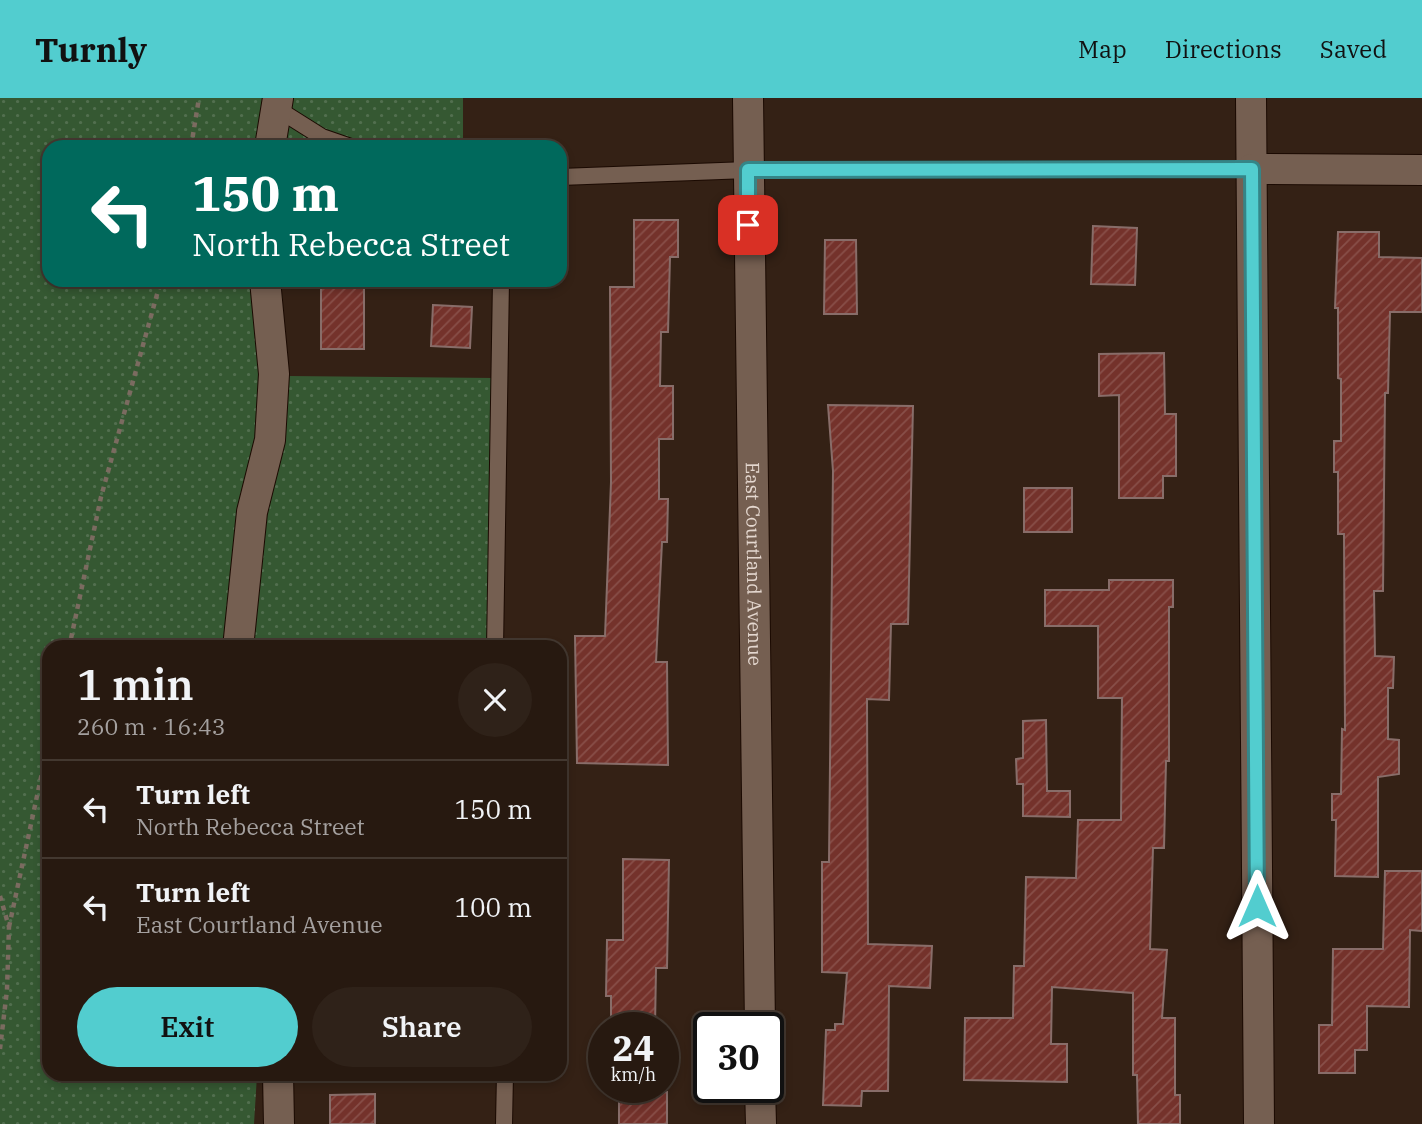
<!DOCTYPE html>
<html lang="en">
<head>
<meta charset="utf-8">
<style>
	body { margin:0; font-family:"IBM Plex Serif",serif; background:#2f2219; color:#f1f3f6; height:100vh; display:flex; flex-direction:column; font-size:26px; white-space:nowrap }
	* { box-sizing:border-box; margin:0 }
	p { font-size:23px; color:#a4a09f }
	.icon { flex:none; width:38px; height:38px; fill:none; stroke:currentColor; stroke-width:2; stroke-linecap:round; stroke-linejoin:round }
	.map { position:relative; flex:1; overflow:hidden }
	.details { position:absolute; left:42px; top:542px; width:525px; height:441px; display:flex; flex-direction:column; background:#271910; border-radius:21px; box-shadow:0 4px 10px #0003,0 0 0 2px #433830 }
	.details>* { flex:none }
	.top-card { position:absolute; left:42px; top:42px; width:525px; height:147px; border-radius:21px; box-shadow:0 4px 10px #0003,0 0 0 2px #433830; background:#00695c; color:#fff; overflow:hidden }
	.speed { position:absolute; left:588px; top:914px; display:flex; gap:14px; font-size:35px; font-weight:700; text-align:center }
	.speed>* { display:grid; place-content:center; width:91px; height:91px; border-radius:50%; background:#271910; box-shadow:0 4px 10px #0003,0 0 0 2px #433830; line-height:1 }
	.speed small { font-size:18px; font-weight:400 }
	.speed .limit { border:4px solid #111; border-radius:10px; background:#fff; color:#111 }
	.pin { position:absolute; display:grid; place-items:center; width:60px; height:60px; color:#fff; margin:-30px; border-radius:14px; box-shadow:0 4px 10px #0006 }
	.me { position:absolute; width:77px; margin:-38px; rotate:0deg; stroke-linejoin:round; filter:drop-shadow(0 0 5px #0008) }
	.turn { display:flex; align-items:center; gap:24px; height:147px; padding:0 35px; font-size:32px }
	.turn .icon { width:91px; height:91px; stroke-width:2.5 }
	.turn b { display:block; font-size:49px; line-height:60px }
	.round { display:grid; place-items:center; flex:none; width:74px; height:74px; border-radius:37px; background:#2f2219 }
	.headline { display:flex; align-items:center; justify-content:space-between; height:119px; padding:0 35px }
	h1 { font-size:42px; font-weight:600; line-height:52px }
	.action { display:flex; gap:14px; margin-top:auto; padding:14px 35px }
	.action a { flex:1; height:80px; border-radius:42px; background:#52cdcf; color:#111; font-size:28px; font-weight:600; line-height:80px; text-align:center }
	.action a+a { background:#2f2219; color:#f1f3f6 }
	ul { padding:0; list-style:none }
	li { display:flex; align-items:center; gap:21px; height:98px; padding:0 35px; border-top:2px solid #433830 }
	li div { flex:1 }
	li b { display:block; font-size:26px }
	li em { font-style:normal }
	header { display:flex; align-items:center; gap:42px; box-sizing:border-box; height:98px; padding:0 35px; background:#52cdcf; color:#111 }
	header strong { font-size:33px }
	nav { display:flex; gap:38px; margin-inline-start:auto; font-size:24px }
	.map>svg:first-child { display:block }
	.grass { fill:url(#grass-dots) }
	.building { fill:url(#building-hatch); stroke:#886d69; stroke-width:2 }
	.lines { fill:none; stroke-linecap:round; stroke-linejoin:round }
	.service-casing { stroke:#1b0a02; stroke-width:18 }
	.minor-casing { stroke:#1b0a02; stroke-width:32 }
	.path { stroke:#7b6b60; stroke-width:4.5; stroke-dasharray:5 5; stroke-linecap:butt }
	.service { stroke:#755f51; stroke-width:16 }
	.minor { stroke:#755f51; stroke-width:30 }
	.route-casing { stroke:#358587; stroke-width:18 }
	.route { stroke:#52cdcf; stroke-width:12 }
	.labels { text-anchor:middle; stroke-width:6; stroke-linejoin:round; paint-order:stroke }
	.street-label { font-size:19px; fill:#e4d7cf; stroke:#342115 }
</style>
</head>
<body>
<header>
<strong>Turnly</strong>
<nav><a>Map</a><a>Directions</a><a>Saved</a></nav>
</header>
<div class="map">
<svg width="1422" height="1026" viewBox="0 0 1422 1026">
	<defs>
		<pattern id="grass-dots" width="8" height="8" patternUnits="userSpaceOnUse" patternTransform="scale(1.75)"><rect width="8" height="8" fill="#355832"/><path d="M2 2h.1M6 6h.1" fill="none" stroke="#526f4f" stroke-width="1.8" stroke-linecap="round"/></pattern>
		<pattern id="building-hatch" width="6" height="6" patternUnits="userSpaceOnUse" patternTransform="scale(1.75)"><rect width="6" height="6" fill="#74322b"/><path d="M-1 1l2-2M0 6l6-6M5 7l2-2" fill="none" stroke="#884f49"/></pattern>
	</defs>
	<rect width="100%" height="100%" fill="#342115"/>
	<!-- grass -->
	<path class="grass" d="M0 0H463V49H49V182H281L288 278 494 280 491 549 49 550V976L257 977 254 1026H0Z"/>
	<!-- building -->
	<path class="building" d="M634 122H678V159H670L668 234H661L660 288H673V341H659V401H668L667 444H662L656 564H667L668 667 577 665 575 538H605L611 384 610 189H634Z
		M1093 128 1137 130 1135 187 1091 186Z
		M1338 134H1379V159L1422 160V214H1390L1388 295H1385L1383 493H1374L1375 558 1394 559 1393 590H1388V641L1399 642V676L1378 679V779L1335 778 1336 722H1332V696H1341L1342 631 1345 632 1344 436H1338V374H1334V343H1341V281L1338 280V210H1335Z
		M825 142H856L857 216H824Z
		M321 182H364V251H321Z
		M433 207 472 209 470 250 431 248Z
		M1164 255 1165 316H1176V378H1163V400H1119V297L1099 298V256Z
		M828 307 913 308 908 526H891L889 602 867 601 868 846 932 848 930 890 889 888 888 993H862L861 1008 823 1007 826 932H835V926H843L847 875 822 874V764H829L833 373Z
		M1024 390H1072V434H1024Z
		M1109 482H1173V509H1169V663H1166L1164 750H1153L1150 851 1167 852 1162 920H1175V997H1180V1026H1138L1137 977H1133V895L1052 889 1051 946H1067V984L964 982 965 920H1013L1014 868H1024L1026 779 1076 780 1078 722H1121L1122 600H1098V528H1045V492H1109Z
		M1046 622 1047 693H1070V719L1023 718V686H1017L1016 661 1023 660V623Z
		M623 761 669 762 667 870H656L655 929H611V898H606L607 842H623Z
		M1385 773H1422V833L1410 832 1409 909 1367 908V952H1355V975H1319V927H1332L1333 851H1383Z
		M667 994V1026H619V995Z
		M375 996V1026H330V997Z"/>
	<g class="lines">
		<defs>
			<path id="service" d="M276 10 322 39 351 49
				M560 79 748 72 1252 71
				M495 550 501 182
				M504 1026 505 976"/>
			<g id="minor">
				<path id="s1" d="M748 0 760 929"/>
				<path d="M1251 0 1259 1026"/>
				<path d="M270 49 278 0"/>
				<path d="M1252 71 1422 72"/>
				<path d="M238 550 252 414 270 342 274 276 265 182"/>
				<path d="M278 976 279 1026"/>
				<path d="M760 989 761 1026"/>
			</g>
		</defs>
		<!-- service casing -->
		<use href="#service" class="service-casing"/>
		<!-- minor casing -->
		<use href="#minor" class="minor-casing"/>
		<!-- path -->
		<path class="path" d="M191 49 199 0
			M69 550 101 399 161 182
			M0 798 9 829 7 892 0 951
			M9 829 49 642"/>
		<!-- service -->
		<use href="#service" class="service"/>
		<!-- minor -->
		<use href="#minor" class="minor"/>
	</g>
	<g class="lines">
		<defs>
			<path id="route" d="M748 127V72L1252 71 1257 808"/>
		</defs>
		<!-- route casing -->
		<use href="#route" class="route-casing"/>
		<!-- route -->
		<use href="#route" class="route"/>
	</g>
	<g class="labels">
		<!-- street labels -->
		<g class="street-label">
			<text dy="7" stroke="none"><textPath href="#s1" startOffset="466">East Courtland Avenue</textPath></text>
		</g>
	</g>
</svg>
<div class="speed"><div>24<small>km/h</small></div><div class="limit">30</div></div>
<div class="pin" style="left:748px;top:127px;background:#d93025"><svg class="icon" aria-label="arrive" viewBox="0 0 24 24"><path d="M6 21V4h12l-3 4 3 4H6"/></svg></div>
<svg class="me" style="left:1257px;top:808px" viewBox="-20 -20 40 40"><path d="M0-17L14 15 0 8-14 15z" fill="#52cdcf" stroke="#fff" stroke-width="4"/></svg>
<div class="top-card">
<div class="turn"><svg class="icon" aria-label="left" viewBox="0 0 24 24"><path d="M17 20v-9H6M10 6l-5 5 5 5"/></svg><div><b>150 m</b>North Rebecca Street</div></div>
</div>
<section class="details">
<div class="headline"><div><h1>1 min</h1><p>260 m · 16:43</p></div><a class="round"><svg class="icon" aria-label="close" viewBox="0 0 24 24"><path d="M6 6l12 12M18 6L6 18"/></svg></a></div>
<ul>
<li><svg class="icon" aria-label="left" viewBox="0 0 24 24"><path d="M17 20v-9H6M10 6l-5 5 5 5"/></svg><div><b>Turn left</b><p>North Rebecca Street</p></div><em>150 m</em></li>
<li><svg class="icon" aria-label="left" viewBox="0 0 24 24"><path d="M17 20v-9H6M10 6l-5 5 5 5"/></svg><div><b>Turn left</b><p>East Courtland Avenue</p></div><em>100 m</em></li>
</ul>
<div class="action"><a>Exit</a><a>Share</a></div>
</section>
</div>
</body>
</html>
